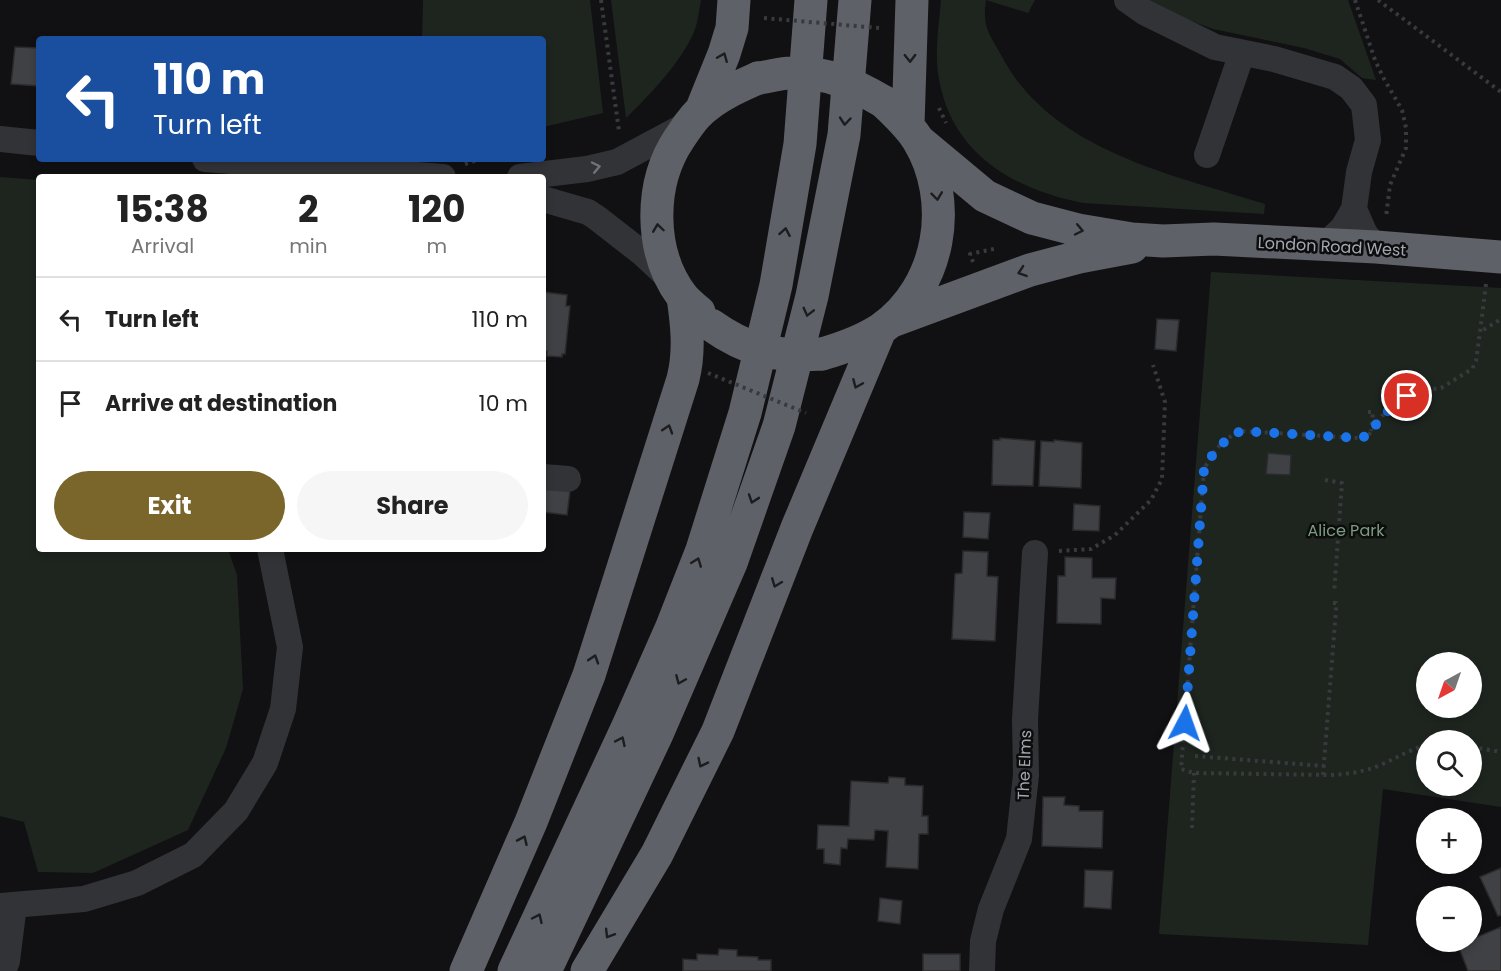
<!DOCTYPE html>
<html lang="en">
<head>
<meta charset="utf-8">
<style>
	body { margin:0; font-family:Poppins,sans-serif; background:#f6f6f6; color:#222; height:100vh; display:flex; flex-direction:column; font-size:22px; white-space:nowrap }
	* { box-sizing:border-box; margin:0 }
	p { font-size:20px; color:#767676 }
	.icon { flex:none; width:33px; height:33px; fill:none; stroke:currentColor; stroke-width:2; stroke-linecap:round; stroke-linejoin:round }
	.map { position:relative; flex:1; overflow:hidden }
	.side { position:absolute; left:36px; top:174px; width:510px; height:378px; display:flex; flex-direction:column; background:#fff; border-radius:6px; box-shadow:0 3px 9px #0003 }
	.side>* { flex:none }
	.hud { position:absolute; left:36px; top:36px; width:510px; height:126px; border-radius:6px; box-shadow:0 3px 9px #0003; background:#1a4fa0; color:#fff; overflow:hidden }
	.needle { width:39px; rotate:220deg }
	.controls { position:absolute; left:1416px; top:652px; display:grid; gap:12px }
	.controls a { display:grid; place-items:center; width:66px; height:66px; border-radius:50%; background:#fff; box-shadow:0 3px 9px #0003; font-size:30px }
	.pin { position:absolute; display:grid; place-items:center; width:51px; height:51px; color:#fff; margin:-26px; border:3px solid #fff; border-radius:50%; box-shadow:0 2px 6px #0007 }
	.me { position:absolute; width:66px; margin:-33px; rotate:4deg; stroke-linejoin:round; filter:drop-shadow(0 0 4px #0008) }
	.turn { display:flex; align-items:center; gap:21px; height:126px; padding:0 18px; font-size:27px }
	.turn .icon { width:78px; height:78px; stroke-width:2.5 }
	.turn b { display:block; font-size:42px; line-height:51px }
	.eta { display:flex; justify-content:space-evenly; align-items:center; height:102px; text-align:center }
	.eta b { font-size:36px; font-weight:700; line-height:42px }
	.cta { display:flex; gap:12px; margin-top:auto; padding:12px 18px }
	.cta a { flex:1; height:69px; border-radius:36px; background:#7a652b; color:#fff; font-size:24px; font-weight:700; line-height:69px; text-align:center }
	.cta a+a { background:#f6f6f6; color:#222 }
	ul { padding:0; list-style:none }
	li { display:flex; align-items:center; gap:18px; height:84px; padding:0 18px; border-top:2px solid #e0e0e0 }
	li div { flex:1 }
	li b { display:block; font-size:22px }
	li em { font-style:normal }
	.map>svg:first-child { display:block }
	.green { fill:#1e251f; fill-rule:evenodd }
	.building { fill:#404145; stroke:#2b2b2e; stroke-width:1.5 }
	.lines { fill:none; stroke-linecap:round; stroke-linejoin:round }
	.path { stroke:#383a3e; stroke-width:4; stroke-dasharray:3 4.5; stroke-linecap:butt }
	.minor { stroke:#323337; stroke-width:26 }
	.highway { stroke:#5f6168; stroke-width:33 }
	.path-bridge { stroke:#383a3e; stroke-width:4; stroke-dasharray:3 4.5; stroke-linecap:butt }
	.highway-bridge { stroke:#5f6168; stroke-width:33 }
	.oneway { stroke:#1d1d1f }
	.oneway2 { stroke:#70737b }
	.route { stroke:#1a73e8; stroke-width:10; stroke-dasharray:0 18 }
	.labels { text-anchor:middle; stroke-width:5; stroke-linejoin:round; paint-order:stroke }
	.street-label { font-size:16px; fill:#a3a7b2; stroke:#0c0c0d }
	.park-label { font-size:16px; fill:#7b9c80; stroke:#0c0c0d }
</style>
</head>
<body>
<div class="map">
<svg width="1501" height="971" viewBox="0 0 1501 971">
	<rect width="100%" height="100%" fill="#111113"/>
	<!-- green -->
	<path class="green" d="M423 0H590L603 113 543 127V39H422Z
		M611 0H701C699 10 698 23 694 32 682 61 649 96 626 118Z
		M941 0H1035L1028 13 986 0C982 27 989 33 1001 55 1051 151 1171 174 1265 204L1264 214 1083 203C1013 189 952 154 939 79 934 54 939 25 941 0Z
		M1146 0H1348L1376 80 1362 78 1340 59 1304 48 1213 29 1170 13Z
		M0 177 39 180V549H228L237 575 243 689 226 748 188 830 93 873 38 872 24 822 0 816Z
		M1211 272 1501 288V807L1383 789 1368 945 1159 934ZM1426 663H1472V708H1426ZM1426 741H1472V786H1426Z"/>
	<!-- building -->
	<path class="building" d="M15 47 39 48V86L11 84Z
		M543 292 567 295 566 306H570L565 354H562V357L547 356V351H543Z
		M1157 319 1179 320 1176 351 1155 349Z
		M1000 438 1035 441 1033 486 992 485 993 440H1000Z
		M1054 440 1082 443 1081 488 1039 486 1041 441 1054 442Z
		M1268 453 1291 455 1290 475 1266 474Z
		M543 488 570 491 567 515 543 512Z
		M1074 504 1100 506 1099 531 1073 530Z
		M964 512 990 513 988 539 963 537Z
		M963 551 988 552 987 576 998 577 995 641 952 639 955 574 962 573Z
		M1065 557 1092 558V578H1116L1115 599 1101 598V624L1057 623 1058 576H1065Z
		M889 777 905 778V785L923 786 922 816H928V834H919L918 869 886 867 888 831 875 830 874 840 848 839 847 849 841 848 840 865 824 863V849H817L818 825 849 826 851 781 888 783Z
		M1043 797H1065L1064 805 1079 806V811H1103L1102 848 1042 846Z
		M1501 868V915L1498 916 1480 877Z
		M1085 870 1113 871 1111 909 1084 907Z
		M880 898 902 901 900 924 878 921Z
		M1501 927V971H1468L1458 945 1472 942V939Z
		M719 949 737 950V956L758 957V960H771V971H683V959L697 960V954L718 955Z
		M923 954H960V971H923Z"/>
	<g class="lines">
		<!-- path -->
		<path class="path" d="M601 0 619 131
			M1355 0 1375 60 1383 77 1402 110 1406 128V148L1390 185 1386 217
			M1378 0 1501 92
			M939 108 946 123
			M465 164 481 159
			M973 262 970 254 998 248
			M1486 284 1480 332 1501 319
			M1368 412H1373L1371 431
			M1325 480 1342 483 1334 593
			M1059 551 1091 549 1115 535 1151 500 1162 479 1165 402 1153 365
			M1426 745C1409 750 1395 759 1378 766 1363 772 1348 774 1332 775L1194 773 1181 769 1204 469C1214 451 1221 440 1241 431L1358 438 1368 436 1382 416 1407 396 1425 390 1441 388 1472 369 1476 361 1480 332
			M1472 747 1501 752
			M1195 756 1324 766
			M1323 775 1336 610V603H1331
			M1192 828 1194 773"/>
		<!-- minor -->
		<path class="minor" d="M1127 0 1144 12 1215 47 1274 59 1335 77 1351 88 1364 105 1368 140 1359 172 1354 209
			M0 139 39 143
			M1207 155 1242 53
			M205 159 443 177
			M520 177 587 169 617 162 690 123
			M543 199 588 212 597 218 642 253 670 279
			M1325 245 1343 228 1354 209 1365 234 1376 247
			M543 477 568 479
			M0 906 84 899 137 883 193 855 236 811 265 763 283 709 290 647 270 549
			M3 971 7 961 14 905
			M982 971 983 941 991 909 1019 839 1026 775 1025 720 1035 553"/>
		<!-- highway -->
		<path class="highway" d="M701 111 724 54 732 28 734 0
			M908 125 912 0
			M919 141 985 196 1032 218 1078 230 1132 239 1163 241 1214 239 1376 247 1501 257
			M699 312C693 307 687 302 682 296 649 252 649 184 679 139 686 129 692 118 702 110 719 95 738 87 758 78
			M892 321 1030 270 1079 257 1132 247
			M822 354C843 348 863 341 881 329 941 287 955 201 918 140 909 125 896 114 884 102
			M466 971 531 822 589 675 683 379C690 351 687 325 683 297
			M514 971 629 724 671 629 702 550 745 413 776 285 800 144 811 0
			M545 971 657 734 731 563 779 426 812 296 844 135 855 0
			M587 971 657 854 718 731 797 528 880 330"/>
		<!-- path-bridge -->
		<path class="path-bridge" d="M764 18 879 28
			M708 373 806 413"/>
		<!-- highway-bridge -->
		<path class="highway-bridge" d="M758 78C769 77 780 73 791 73 826 71 855 85 884 102
			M711 325C749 352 777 357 822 354"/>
	</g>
	<!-- one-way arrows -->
	<defs><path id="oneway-chevron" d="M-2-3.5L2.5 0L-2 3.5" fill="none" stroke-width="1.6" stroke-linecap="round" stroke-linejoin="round" transform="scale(1.5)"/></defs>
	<g class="oneway">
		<use href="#oneway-chevron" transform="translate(723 57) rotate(-68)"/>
		<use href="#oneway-chevron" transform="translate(910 58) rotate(89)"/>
		<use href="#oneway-chevron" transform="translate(845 121) rotate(95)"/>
		<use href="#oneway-chevron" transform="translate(937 196) rotate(83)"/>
		<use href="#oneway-chevron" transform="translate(658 228) rotate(-98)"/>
		<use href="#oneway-chevron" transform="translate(1079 230) rotate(12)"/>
		<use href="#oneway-chevron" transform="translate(785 232) rotate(-80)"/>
		<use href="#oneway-chevron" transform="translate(1022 272) rotate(161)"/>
		<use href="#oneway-chevron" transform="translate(808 312) rotate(104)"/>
		<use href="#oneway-chevron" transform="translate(857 384) rotate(113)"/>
		<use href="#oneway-chevron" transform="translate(668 429) rotate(-72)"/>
		<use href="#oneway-chevron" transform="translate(753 499) rotate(109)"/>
		<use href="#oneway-chevron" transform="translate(697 562) rotate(-69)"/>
		<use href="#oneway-chevron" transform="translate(776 583) rotate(111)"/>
		<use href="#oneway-chevron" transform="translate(594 659) rotate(-72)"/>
		<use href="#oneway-chevron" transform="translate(680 680) rotate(113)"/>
		<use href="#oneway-chevron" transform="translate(621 741) rotate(-65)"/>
		<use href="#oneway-chevron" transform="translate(702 763) rotate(116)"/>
		<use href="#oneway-chevron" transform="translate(523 840) rotate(-66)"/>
		<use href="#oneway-chevron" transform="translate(538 918) rotate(-65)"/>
		<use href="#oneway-chevron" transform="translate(609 934) rotate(121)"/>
	</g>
	<use class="oneway2" href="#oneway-chevron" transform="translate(596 167) rotate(-12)"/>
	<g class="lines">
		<!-- route -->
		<path class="route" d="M1185 723 1204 469C1213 452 1223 440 1241 431L1358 438 1368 436 1382 416 1407 396"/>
	</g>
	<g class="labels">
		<!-- street labels -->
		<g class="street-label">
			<text transform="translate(1332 246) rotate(3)" y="6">London Road West</text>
			<text transform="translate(1024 765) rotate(-88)" y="6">The Elms</text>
		</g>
		<!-- park labels -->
		<g class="park-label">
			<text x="1346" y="536">Alice Park</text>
		</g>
	</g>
</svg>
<div class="controls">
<a><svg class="needle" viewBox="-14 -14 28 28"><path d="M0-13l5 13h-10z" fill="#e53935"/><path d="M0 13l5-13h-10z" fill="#767676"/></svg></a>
<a><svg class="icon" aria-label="search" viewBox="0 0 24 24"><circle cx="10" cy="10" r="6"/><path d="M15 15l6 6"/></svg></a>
<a>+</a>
<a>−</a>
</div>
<div class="pin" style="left:1407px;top:396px;background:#d93025"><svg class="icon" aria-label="arrive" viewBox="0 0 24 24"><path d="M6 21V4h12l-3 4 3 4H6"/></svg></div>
<svg class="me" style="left:1185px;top:723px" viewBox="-20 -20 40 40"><path d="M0-17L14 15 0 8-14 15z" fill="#1a73e8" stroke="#fff" stroke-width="4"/></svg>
<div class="hud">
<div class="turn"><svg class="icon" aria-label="left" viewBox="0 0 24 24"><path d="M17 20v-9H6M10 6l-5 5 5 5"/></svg><div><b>110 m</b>Turn left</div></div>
</div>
<section class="side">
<div class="eta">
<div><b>15:38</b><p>Arrival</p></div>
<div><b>2</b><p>min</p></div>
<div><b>120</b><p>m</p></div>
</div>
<ul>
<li><svg class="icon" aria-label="left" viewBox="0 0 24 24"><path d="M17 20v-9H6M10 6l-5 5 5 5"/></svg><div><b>Turn left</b></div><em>110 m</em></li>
<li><svg class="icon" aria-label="arrive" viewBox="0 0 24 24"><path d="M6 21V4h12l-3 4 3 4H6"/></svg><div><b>Arrive at destination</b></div><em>10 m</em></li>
</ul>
<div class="cta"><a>Exit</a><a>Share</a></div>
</section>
</div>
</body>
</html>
